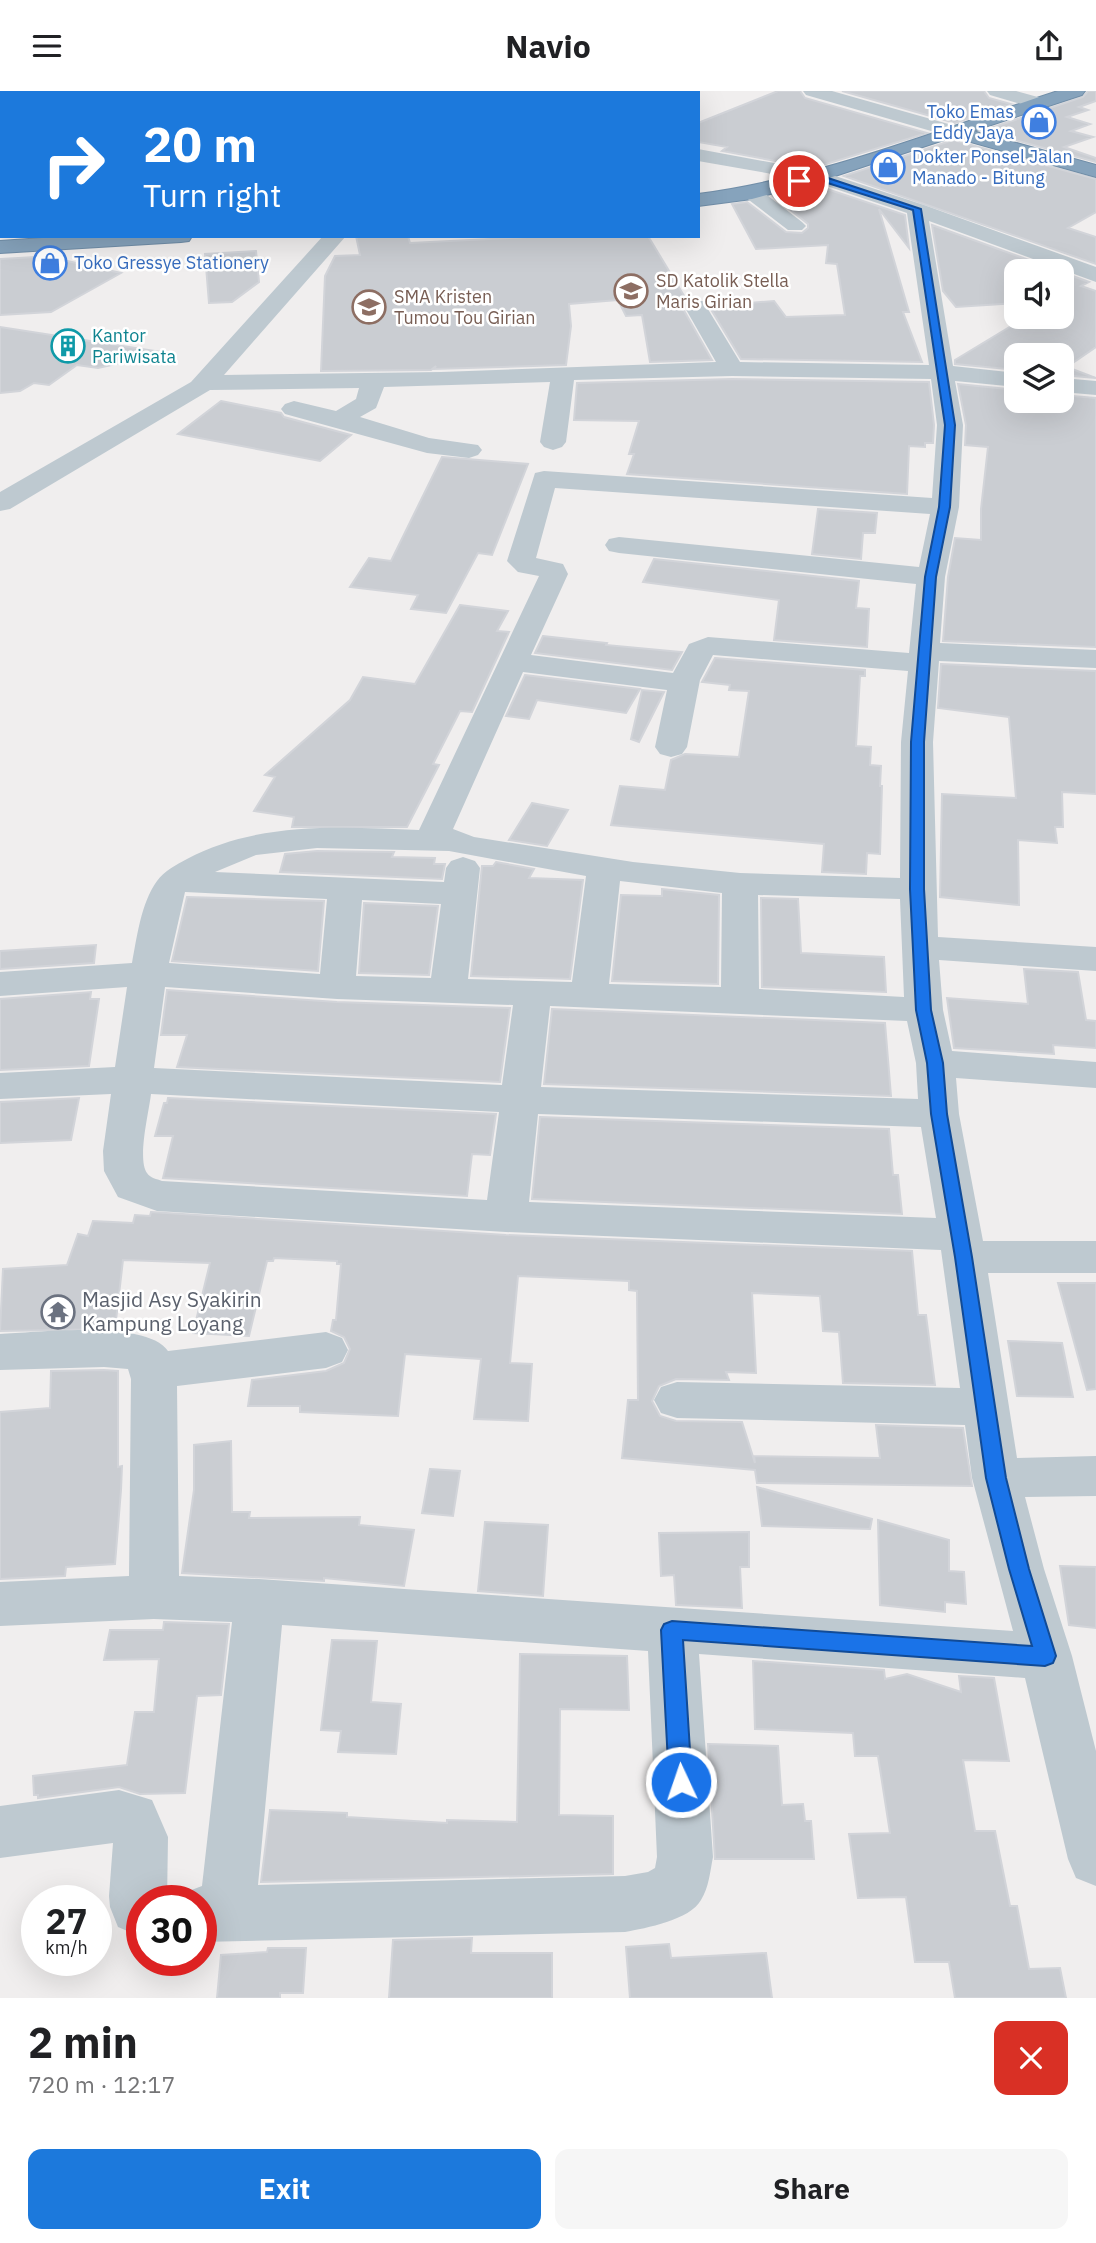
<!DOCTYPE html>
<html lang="en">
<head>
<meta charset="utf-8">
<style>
	body { margin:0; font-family:"IBM Plex Sans",sans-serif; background:#f6f6f6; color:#202124; height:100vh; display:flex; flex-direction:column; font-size:26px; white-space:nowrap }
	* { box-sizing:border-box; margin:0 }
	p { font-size:23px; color:#757577 }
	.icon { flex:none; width:38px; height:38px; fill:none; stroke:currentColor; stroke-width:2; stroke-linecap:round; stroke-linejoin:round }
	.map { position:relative; height:1907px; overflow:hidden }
	.panel { display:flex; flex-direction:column; background:#fff; flex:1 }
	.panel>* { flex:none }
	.banner { position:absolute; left:0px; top:0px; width:700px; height:147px; box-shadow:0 7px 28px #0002; background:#1c79dc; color:#fff; overflow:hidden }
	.fabs { position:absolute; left:1004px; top:168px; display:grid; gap:14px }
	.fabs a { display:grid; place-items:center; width:70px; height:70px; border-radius:14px; background:#fff; box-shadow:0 7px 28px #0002; font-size:35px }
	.speed { position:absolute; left:21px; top:1794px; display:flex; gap:14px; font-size:35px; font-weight:700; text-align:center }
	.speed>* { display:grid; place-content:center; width:91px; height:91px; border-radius:50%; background:#fff; box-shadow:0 7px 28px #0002; line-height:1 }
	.speed small { font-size:18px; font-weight:400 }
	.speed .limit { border:10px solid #d22; background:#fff; color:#111 }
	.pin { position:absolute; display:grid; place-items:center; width:60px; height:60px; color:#fff; margin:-30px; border:4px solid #fff; border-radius:50%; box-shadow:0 2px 7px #0007 }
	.me { position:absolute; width:77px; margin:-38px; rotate:357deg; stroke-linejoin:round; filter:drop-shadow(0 0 5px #0008) }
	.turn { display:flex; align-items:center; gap:24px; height:147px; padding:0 28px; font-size:32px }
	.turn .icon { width:91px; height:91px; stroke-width:2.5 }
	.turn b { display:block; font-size:49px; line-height:60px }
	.round { display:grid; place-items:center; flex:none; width:74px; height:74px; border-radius:14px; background:#f6f6f6 }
	.summary { display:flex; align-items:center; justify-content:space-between; height:119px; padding:0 28px }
	h1 { font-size:42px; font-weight:800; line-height:52px }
	.primary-button { display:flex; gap:14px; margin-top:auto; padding:14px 28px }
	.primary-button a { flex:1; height:80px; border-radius:14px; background:#1c79dc; color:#fff; font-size:28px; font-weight:800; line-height:80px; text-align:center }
	.primary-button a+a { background:#f6f6f6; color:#202124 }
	header { display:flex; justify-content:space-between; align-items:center; height:91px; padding:0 28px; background:#fff; font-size:32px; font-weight:800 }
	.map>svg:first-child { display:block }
	.building { fill:#cacdd2; stroke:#d2d4d9; stroke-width:2 }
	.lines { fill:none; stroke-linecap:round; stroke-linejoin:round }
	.highway-casing { stroke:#718ea8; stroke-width:2 }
	.minor { fill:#bec9d0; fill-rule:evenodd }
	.highway { fill:#86a3bc; fill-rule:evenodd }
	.route { fill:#1a73e8; stroke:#114b97; stroke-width:2 }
	.labels { text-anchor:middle; stroke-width:5; stroke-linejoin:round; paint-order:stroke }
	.far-shop-label { font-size:18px; fill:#366cbe; stroke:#fff; text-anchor:start }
	.far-education-label { font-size:18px; fill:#785e54; stroke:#fff; text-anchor:start }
	.far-culture-label { font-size:18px; fill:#0d838f; stroke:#fff; text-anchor:start }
	.worship-label { font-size:21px; fill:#5b616d; stroke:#fff; text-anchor:start }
</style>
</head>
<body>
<header><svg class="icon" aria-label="menu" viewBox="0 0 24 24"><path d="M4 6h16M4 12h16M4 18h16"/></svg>Navio<svg class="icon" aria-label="share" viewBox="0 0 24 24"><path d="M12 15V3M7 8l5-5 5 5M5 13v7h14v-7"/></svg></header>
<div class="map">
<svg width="1096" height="1907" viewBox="0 0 1096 1907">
	<rect width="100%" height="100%" fill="#f0eeee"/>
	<!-- building -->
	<path class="building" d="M778 0H800L805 7 927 42 813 77 722 60 727 56 698 51V32Z
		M842 0H984L989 7 1011 13 955 32Z
		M1088 0H1096V10L1079 16 1088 19 1067 26 1090 33 1071 40 1093 46 1064 56 1096 67V71L982 40 1083 6Z
		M953 49 1096 88V121L1068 137 1096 146V173L844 85Z
		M815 94 905 124 909 157 879 118 909 221H903L922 271 741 268 709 215 774 210 786 226 845 224 837 173 826 172 828 154 756 158 732 113 747 111 786 141 802 142 808 137V133L773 105Z
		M932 134 1059 180H1017V212L956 216 943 200Z
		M356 145H408L410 152 547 145H648L686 208 682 216 712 269 650 271 642 224 626 225 618 209 569 213 571 235 566 274 434 278 436 275 431 279 321 280 325 185 335 165 360 164Z
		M256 160 259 191 232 211 209 212 205 163Z
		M36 166 63 169 121 182 51 221 0 224V168Z
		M1062 181 1089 191 1081 195 1096 200V256L1067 276 1096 287 1062 284V264H1017V279L955 273V269L1026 226H1062Z
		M0 236 162 261V263L98 277 77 274 49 294 34 292 20 300 0 302Z
		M732 288 929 291 934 334 933 352H925V356L909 355 907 403 627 383 634 363H629L639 330 574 329 577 292Z
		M958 293 1017 299V310H1062V304L1096 307V556L943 550 948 486 955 447 981 449V418L988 356 965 354 966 334Z
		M221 310 281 322 284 326 351 344 320 370 178 343Z
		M442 366 528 373 492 464 478 462 446 522 411 518 418 504 350 496 369 467 391 470Z
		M818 418 877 422 875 442H863L861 468 812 463Z
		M654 468 859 490 856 517 869 518 867 556 774 549 779 509 643 491Z
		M460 514 508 520 497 540 509 541 472 621 460 620 433 673 439 674 407 736H292L294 726 254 720 275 686 265 684 350 609 363 586 415 593Z
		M543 545 607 552 606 554 682 561 672 579 535 562Z
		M715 567 865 579V585H860L856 655 871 656 870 674 881 675 880 695H882L880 763 867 762 866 783 822 781 824 753 611 734 620 695 665 699 671 669 685 663 739 666 749 600 729 599 730 594 702 591Z
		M941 573 1096 580V703L1062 701 1063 736H1055L1057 752 1018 749 1019 814 940 806 942 703 1016 707 1009 626 938 617Z
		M525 584 640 598 626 622 537 609 529 628 506 625Z
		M642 599 664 601 639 651 631 648Z
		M532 712 568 719 547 755 509 749Z
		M317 760 394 761 392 766 435 767 434 773H445L442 788 280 781 285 763Z
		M496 771 534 778 529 787 583 789 570 888 471 885 482 775H493Z
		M662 798 719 804 718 893 612 890 621 804 662 805Z
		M187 806 324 810 318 880 172 870Z
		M761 807 798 808 801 862 884 866 886 901 762 896Z
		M364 812 438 815 429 884 359 882Z
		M96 854 94 872 0 878V860Z
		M1024 878 1078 881 1086 929 1096 930V957L1053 954 1054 963 954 957 947 907 1028 913Z
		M167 899 337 911 510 917 500 991 177 976 187 944H161Z
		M91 901 90 908H99L89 975 0 979V908Z
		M552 918 885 932 891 1005 544 993Z
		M79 1007 71 1049 0 1052V1011Z
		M168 1007 496 1023 490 1064 472 1063 467 1105 163 1087 173 1045H155L164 1012H167Z
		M540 1026 889 1038 893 1084H898L902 1123 532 1108Z
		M151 1121 506 1144 912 1160 918 1224H926L935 1294 843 1292 839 1241 823 1240 820 1205 752 1202 756 1282 726 1281 729 1289 676 1288 659 1295 652 1310 660 1325 676 1330 742 1331 755 1372 754 1365 880 1367 876 1334 963 1337 972 1395 757 1392 755 1379 622 1367 628 1309H638L637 1200 629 1199V1190L518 1185 510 1272 532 1273 528 1330 474 1328 481 1268 405 1263 398 1325 300 1321V1315H248L252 1289 326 1280 344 1272 350 1258 344 1246 331 1240 333 1229H336L341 1173H337V1170L274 1167 273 1170H267L249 1245 193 1242 210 1172 123 1169 115 1238 0 1240 3 1178 67 1174 78 1143 88 1145 93 1130 133 1132 135 1124 150 1125Z
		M1058 1192H1096V1298L1087 1299Z
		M1008 1250 1062 1252 1073 1306 1017 1305Z
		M104 1279 118 1280V1376L122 1375 121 1399 115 1473 66 1476 65 1485 0 1488V1321L50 1317 51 1280Z
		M231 1350 232 1421H250L249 1427 360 1426 359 1434 414 1439 404 1495 324 1487V1490L182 1482 194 1399V1354Z
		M430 1378 460 1380 453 1425 422 1422Z
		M757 1396 872 1428 870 1438 762 1435Z
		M878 1429 949 1449V1480L964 1481 966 1513 945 1511V1521L880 1514Z
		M485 1431 548 1434 543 1505 478 1500Z
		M749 1441V1476H740L742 1517 676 1514 674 1484 661 1485 659 1442Z
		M1060 1475 1096 1476V1537L1069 1534Z
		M164 1531 229 1533 221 1604 197 1605 185 1702 140 1703 119 1696 38 1707V1704H34L33 1685 127 1674 135 1621H154L159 1568 104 1569 110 1539H163Z
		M332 1549 377 1550 371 1611 401 1613 396 1663 338 1661 341 1640 321 1639Z
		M520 1563 627 1565 629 1619 560 1618 559 1724 613 1725V1783L261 1791 270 1719 347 1722V1726L447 1732V1729L517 1731Z
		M753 1570 884 1579 885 1588 907 1583 961 1601 959 1585 994 1587 1009 1670 963 1669 975 1740H995L1010 1815H1017L1029 1878 1060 1877 1066 1907H955L949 1871H915L906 1806 858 1807 849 1743 890 1742 878 1665H855L853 1642 755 1638Z
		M708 1653 778 1655 782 1714 803 1713 805 1730H811L814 1768H715Z
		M472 1847 471 1862H552V1907H389L393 1849Z
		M669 1853 671 1867 766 1862 772 1907H630L626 1856Z
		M268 1857H306L303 1902H280V1907H217L221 1864 267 1861Z"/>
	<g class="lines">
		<defs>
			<path id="highway" d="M1058 0H1085L1082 4 973 40 1096 74V86L953 46 823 89 752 108 698 115V103C822 87 940 38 1058 0Z
				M71 145H192L189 150 181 151 0 162V150Z"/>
		</defs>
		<!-- highway casing -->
		<use href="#highway" class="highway-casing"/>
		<!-- minor -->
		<path class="minor" d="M95 0H120L121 2H96Z
			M225 0H248L224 2Z
			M371 0H396L397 2H372Z
			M562 0H582L561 2Z
			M803 0H832L959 36 962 40 952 46 945 44 806 4Z
			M987 0H1016L1045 8 1047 12 1038 18 990 4Z
			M0 40 2 41V53L0 52Z
			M698 58 823 81 924 114 1096 176V191L929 130 953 275 1017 282V296L955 290 963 334 959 416 945 486 940 552 1096 559V577L939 570 933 651 938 846 1096 856V880L939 869 943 919 952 960 1096 971V997L956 987 959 1023 983 1150H1096V1182H988L1017 1367 1096 1365V1405L1025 1406 1044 1478 1072 1565 1096 1660V1795L1076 1787 1068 1768 1025 1587 699 1563 713 1766C710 1781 709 1796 701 1809 690 1829 646 1837 625 1841L201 1851V1810H178L181 1803 202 1795 232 1531 154 1528 0 1535V1491L129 1485 131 1288 128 1278 104 1276 0 1279V1243C36 1242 146 1228 168 1260L326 1241 342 1247 348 1259 342 1271 326 1277 177 1295 179 1485 259 1488 1013 1540 972 1387 965 1334 677 1327 661 1322 654 1309 661 1296 677 1291 960 1297 941 1159 506 1141 157 1120 118 1106 104 1080 103 1060 111 1003 0 1008V982L115 976 127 896 0 905V881L132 872C137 846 141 812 157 790 164 780 176 774 187 768 258 730 341 736 419 739L539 485 518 481 507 470 535 382 544 380 932 407 937 334 931 288 732 285 574 289 566 351 562 356 553 359 544 356 540 351 550 291 384 296 376 317 360 326 429 347 478 354 482 359 478 364 469 367 427 362 285 323 281 318 285 313 294 310 336 320 356 308 359 297 210 299 10 418 0 420V401L191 291 323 145H346L224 284 441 281 716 271 684 215 687 210H703L740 271 929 274 907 122 812 90 698 70ZM555 397 930 423 919 476 619 446 609 448 605 454 609 460 619 462 916 493 909 562 708 546 689 553 673 582 531 564 568 483 563 473 536 467ZM713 564 908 580 901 651 900 787 740 782 633 771 474 746 453 738 523 581 667 599 655 656 660 663 671 666 682 663 687 656 700 589ZM317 757 449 760 586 785 572 891 468 888 480 777 475 770 463 766 451 770 446 777 444 791 215 781 256 764ZM620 790 722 802 721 896 609 893ZM185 801 327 808 320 883 169 872ZM758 804 900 808 904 906 759 898ZM362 809 441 813 431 887 356 885ZM165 896 337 908 513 914 502 994 154 977ZM550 915 907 930 916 972 918 1008 541 996ZM151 1003 499 1021 487 1109 162 1090C157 1088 150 1087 147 1082 137 1068 149 1021 151 1003ZM538 1023 921 1036 936 1127 529 1111ZM282 1534 648 1560 657 1766 655 1777 648 1781 625 1785 258 1794Z
			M752 96 759 98 802 131 806 135 802 139H788L745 106 742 102 745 98Z
			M1062 287 1096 290V304L1062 301Z
			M119 1699 152 1709 168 1746 167 1810H142V1846L118 1836 110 1816 109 1805 113 1752 0 1767V1715Z"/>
		<!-- highway -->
		<use href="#highway" class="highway"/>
	</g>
	<!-- route -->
	<path class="route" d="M816 83 921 118 955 334 950 416 936 486 924 651V798L931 919 943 972 947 1023 972 1166 1006 1387 1029 1478 1056 1565 1053 1572 1045 1575 683 1549 692 1691 688 1698 681 1701 673 1698 669 1691 661 1539 664 1533 672 1530 1032 1555 1009 1478 986 1387 955 1166 931 1023 927 972 916 919 910 798 911 651 925 486 939 416 945 334 913 119 815 88 799 93 795 90Z"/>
	<!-- icons -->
	<defs>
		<symbol id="shop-ring" viewBox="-11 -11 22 22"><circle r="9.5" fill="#fff" stroke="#3f7fe0" stroke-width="1.5"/><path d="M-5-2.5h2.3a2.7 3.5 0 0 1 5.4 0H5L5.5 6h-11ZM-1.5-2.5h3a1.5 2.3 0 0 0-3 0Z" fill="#3f7fe0"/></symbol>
		<symbol id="school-ring" viewBox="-11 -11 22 22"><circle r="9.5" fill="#fff" stroke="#8d6e63" stroke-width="1.5"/><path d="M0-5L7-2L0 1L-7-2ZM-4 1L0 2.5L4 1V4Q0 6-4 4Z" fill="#8d6e63"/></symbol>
		<symbol id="building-ring" viewBox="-11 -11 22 22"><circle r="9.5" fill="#fff" stroke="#0f9aa8" stroke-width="1.5"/><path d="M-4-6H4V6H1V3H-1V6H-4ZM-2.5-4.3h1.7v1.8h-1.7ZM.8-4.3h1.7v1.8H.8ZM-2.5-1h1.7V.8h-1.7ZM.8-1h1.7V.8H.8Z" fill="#0f9aa8"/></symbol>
		<symbol id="temple-ring" viewBox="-11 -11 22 22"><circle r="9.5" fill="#fff" stroke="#6b7280" stroke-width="1.5"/><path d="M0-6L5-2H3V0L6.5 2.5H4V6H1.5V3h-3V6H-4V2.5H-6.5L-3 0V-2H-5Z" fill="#6b7280"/></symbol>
	</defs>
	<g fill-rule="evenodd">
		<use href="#shop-ring" x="1020" y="12" width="38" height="38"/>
		<use href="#shop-ring" x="869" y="57" width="38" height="38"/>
		<use href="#shop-ring" x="31" y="153" width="38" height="38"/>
		<use href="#school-ring" x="612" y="181" width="38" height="38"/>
		<use href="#school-ring" x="350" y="197" width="38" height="38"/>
		<use href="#building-ring" x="49" y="236" width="38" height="38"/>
		<use href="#temple-ring" x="39" y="1202" width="38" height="38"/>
	</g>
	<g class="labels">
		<!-- far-shop labels -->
		<g class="far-shop-label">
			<text x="1014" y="27" text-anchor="end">Toko Emas<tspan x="1014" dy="21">Eddy Jaya</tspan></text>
			<text x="912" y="72">Dokter Ponsel Jalan<tspan x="912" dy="21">Manado - Bitung</tspan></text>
			<text x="74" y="178">Toko Gressye Stationery</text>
		</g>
		<!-- far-education labels -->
		<g class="far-education-label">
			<text x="656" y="196">SD Katolik Stella<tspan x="656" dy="21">Maris Girian</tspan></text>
			<text x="394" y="212">SMA Kristen<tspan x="394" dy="21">Tumou Tou Girian</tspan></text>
		</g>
		<!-- far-culture labels -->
		<g class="far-culture-label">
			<text x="92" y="251">Kantor<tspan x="92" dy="21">Pariwisata</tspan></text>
		</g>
		<!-- worship labels -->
		<g class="worship-label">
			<text x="82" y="1216">Masjid Asy Syakirin<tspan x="82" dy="24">Kampung Loyang</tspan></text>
		</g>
	</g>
</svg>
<div class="fabs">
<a><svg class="icon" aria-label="sound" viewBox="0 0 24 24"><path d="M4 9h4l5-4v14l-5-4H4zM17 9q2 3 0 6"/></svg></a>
<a><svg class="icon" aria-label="layers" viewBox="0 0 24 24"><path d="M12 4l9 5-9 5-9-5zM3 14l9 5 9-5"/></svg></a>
</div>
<div class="speed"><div>27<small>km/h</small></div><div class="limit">30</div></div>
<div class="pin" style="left:799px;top:90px;background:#d93025"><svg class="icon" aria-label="arrive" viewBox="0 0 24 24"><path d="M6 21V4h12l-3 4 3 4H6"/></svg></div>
<svg class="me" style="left:681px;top:1691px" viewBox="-20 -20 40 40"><circle r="17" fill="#1a73e8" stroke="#fff" stroke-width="3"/><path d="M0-11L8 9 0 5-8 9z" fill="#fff"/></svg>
<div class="banner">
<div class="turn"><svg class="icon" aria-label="right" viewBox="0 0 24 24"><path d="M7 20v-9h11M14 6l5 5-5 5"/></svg><div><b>20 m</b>Turn right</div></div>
</div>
</div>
<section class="panel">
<div class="summary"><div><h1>2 min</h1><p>720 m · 12:17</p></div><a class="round" style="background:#d93025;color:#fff"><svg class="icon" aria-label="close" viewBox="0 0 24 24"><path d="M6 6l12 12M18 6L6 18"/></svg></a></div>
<div class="primary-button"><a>Exit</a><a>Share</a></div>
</section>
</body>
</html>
